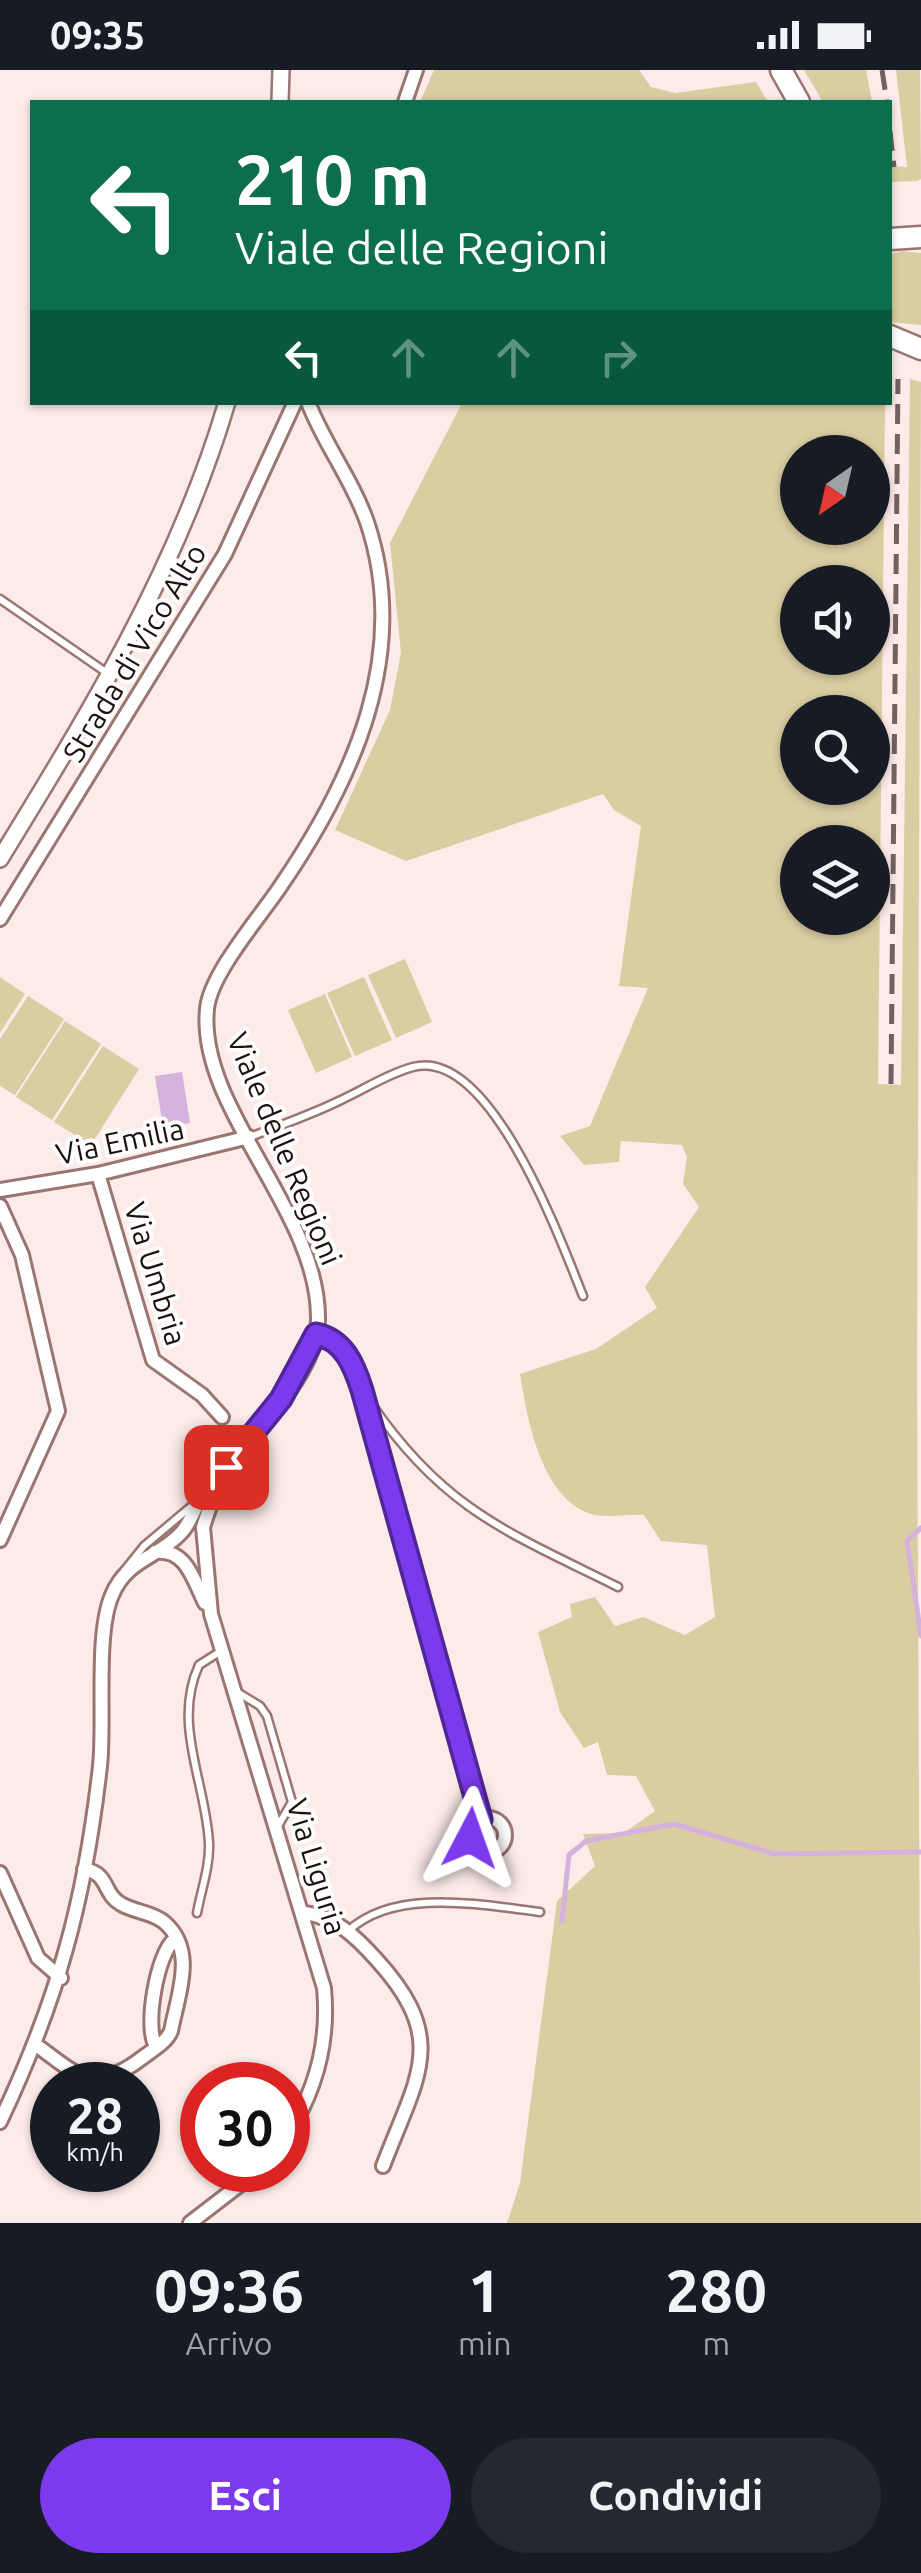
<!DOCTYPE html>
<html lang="it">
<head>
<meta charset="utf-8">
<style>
	body { margin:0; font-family:Ubuntu,sans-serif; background:#242831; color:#f1f3f6; height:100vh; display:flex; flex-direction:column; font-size:38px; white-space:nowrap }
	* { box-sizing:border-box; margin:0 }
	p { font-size:32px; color:#9ea1a6 }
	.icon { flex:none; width:55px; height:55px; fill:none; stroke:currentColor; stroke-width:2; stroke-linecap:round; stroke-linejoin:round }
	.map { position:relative; height:2153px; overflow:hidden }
	.details { display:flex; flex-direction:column; background:#171b24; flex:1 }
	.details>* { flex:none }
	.guide { position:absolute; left:30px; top:30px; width:862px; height:305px; border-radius:0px; box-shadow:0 2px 8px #0004; background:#0b6e4f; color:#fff; overflow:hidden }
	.needle { width:65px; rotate:214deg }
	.tools { position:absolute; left:780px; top:365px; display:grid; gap:20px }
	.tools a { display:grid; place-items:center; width:110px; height:110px; border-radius:50%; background:#171b24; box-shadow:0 2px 8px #0004; font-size:50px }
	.speed { position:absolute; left:30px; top:1992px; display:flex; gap:20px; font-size:50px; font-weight:700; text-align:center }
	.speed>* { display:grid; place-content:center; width:130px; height:130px; border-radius:50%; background:#171b24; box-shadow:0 2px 8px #0004; line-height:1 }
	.speed small { font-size:25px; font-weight:400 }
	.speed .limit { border:15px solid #d22; background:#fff; color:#111 }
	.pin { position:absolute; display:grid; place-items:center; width:85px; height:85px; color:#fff; margin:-42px; border-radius:20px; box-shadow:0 5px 15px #0006 }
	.me { position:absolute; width:110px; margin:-55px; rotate:4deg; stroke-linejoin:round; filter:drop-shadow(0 0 8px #0008) }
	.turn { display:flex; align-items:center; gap:35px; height:210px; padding:0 40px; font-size:45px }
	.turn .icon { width:130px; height:130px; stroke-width:2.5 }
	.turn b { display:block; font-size:70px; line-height:85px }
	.lanes { display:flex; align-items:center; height:95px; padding:0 40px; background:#0003; justify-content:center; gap:50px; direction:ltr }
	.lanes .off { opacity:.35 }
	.eta { display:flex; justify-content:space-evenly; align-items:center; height:170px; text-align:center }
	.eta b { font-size:60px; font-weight:700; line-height:70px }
	.button { display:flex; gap:20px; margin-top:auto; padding:20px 40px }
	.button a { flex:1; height:115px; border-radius:60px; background:#7c3aed; color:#fff; font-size:40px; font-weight:700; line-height:115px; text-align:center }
	.button a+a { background:#242831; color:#f1f3f6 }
	.status { display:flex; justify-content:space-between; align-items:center; height:70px; padding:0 50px; background:#171b24; direction:ltr }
	.status svg { height:28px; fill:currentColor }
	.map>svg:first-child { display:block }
	.green { fill:#dacda2; fill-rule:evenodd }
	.water { fill:#d5b2de }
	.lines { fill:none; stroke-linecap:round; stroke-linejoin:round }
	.stream { stroke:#d5b2de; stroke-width:5 }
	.service-casing { stroke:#9b7671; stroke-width:11 }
	.minor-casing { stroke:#9b7671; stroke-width:18 }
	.tertiary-casing { stroke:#9b7671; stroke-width:20 }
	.primary-casing { stroke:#9b7671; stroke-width:25 }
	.service { stroke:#fff; stroke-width:6 }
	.minor { stroke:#fff; stroke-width:12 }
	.tertiary { stroke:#fff; stroke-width:15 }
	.primary { stroke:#fff; stroke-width:20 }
	.rail { stroke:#716261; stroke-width:5; stroke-dasharray:20 10; stroke-linecap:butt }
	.route-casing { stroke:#51269a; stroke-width:25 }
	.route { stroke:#7c3aed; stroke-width:18 }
	.labels { text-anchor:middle; stroke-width:8; stroke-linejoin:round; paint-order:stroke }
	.street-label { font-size:30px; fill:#1d0f0e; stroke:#fdfdfd }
</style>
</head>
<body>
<div class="status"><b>09:35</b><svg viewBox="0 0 49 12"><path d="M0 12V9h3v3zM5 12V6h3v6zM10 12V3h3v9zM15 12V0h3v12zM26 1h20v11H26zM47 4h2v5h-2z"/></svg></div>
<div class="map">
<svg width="921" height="2153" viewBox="0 0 921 2153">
	<rect width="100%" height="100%" fill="#fcebe9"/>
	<!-- green -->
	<path class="green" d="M434 0H639L651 17 675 23 756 12 768 32H420Z
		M804 0H866L872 32H823Z
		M896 0H920L921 109 917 111 890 112V96L907 97Z
		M901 181 921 183V255L890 252V185Z
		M910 309 921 312 917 1300 921 2153H507L520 2113 557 1831 595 1796 583 1764 624 1763 655 1741 636 1706 607 1705 598 1672 584 1678 560 1642 538 1562 572 1547 570 1534 595 1527 615 1556 643 1547 685 1565 715 1547 707 1475 661 1471 644 1445C628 1444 602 1449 588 1443 540 1424 527 1347 520 1304L596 1279 657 1238 645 1217 699 1137 683 1114 687 1087 682 1075 621 1071 619 1092 584 1095 560 1066 590 1056 648 918 619 916 641 756 614 740 603 724 406 791 335 760 390 640 401 583 390 473 462 333H885L878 1014 901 1015ZM872 382V458H798V382ZM872 512V588H798V512ZM798 642H872V718H798ZM798 772H872V848H798Z
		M405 889 432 952 396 968 368 905Z
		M0 907 25 924 0 963Z
		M364 907 392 970 355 986 327 923Z
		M325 924 352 987 316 1003 288 940Z
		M28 926 64 949 15 1025 0 1016V969Z
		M65 951 101 974 52 1050 16 1027Z
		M103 976 139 999 91 1075 54 1052Z"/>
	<!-- water -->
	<path class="water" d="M182 1002 190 1053 163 1057 155 1006Z"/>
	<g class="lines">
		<!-- stream -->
		<path class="stream" d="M921 1458 907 1471 921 1566
			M562 1851 569 1785 586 1771 674 1754 775 1784 921 1782"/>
		<defs>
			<path id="service" d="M0 529 107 603
				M250 1067C281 1055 313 1044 343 1029 365 1019 389 1003 413 997 491 976 562 1174 583 1226
				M371 1333C443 1439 509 1463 618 1517
				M124 1501 144 1476 194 1434
				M237 1622 260 1636 267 1646 292 1732 278 1756
				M197 1843C201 1821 210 1796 209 1773 206 1713 172 1654 199 1595L221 1581
				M348 1861C395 1817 482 1835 540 1842"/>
			<path id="minor" d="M405 32 416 0
				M0 849 225 484 295 332
				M98 1104 153 1290 202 1325 222 1347
				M0 1120 98 1104 249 1067
				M0 1136 22 1185 58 1341 0 1470
				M316 1265C344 1270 353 1295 362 1320L481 1749
				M217 1415 203 1457 211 1544 324 1918C329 1970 316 2020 288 2064
				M155 1482C186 1478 193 1509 205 1533
				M471 1765a17 17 0 1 1 34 0a17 17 0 1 1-34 0Z
				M0 1803 38 1888 61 1908
				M305 1843C336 1847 356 1867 376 1889 450 1970 417 2006 383 2096
				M35 1974C78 2006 93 2025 142 1988 152 1980 166 1973 171 1961 178 1924 197 1880 164 1852 152 1842 134 1842 121 1834 102 1823 110 1804 84 1799
				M156 1976C144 1958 157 1884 174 1870
				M0 2052C58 1929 85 1831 100 1696 105 1651 95 1564 112 1525 127 1489 158 1488 181 1463 194 1449 197 1429 209 1414 245 1371 317 1308 318 1250 320 1142 197 1039 207 939 210 904 260 847 280 817 354 709 411 583 367 452 352 409 324 374 308 332
				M190 2153 259 2100"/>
			<path id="tertiary" d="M280 32 281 0
				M0 789C90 642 178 499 227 332"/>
			<path id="primary" d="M781 0 799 32
				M890 169 921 167
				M890 266 921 279"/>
		</defs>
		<!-- service casing -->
		<use href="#service" class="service-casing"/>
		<!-- minor casing -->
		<use href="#minor" class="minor-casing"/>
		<!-- tertiary casing -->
		<use href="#tertiary" class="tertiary-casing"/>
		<!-- primary casing -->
		<use href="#primary" class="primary-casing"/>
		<!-- service -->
		<use href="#service" class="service"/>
		<!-- minor -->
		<use href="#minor" class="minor"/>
		<!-- tertiary -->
		<use href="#tertiary" class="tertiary"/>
		<!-- primary -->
		<use href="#primary" class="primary"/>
		<!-- rail -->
		<path class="rail" d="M882 0 887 32
			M890 61 894 97
			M891 1014 898 309"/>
	</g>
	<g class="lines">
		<defs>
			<path id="route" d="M226 1397 281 1329 316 1264C344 1270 354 1295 362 1320L481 1749 472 1757 470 1768"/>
		</defs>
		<!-- route casing -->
		<use href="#route" class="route-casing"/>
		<!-- route -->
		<use href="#route" class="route"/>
	</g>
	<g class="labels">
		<!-- street labels -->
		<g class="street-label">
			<text transform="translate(135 583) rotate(-59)" y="10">Strada di Vico Alto</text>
			<text transform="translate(120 1072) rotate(-12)" y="10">Via Emilia</text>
			<text transform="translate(284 1079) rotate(67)" y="10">Viale delle Regioni</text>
			<text transform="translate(155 1204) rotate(73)" y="10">Via Umbria</text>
			<text transform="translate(316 1797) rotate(73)" y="10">Via Liguria</text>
		</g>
	</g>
</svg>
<div class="tools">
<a><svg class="needle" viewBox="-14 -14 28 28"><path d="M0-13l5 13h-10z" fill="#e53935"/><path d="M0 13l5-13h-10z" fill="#9ea1a6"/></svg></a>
<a><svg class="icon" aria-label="sound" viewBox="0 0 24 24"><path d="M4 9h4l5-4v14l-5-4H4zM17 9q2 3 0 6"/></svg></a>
<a><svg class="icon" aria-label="search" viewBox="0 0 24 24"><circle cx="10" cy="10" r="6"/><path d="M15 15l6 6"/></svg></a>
<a><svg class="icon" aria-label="layers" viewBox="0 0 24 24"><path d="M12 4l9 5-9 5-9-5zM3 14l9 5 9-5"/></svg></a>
</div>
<div class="speed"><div>28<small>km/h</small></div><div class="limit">30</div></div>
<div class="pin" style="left:226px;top:1397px;background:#d93025"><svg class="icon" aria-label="arrive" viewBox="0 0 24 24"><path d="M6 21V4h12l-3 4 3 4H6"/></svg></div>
<svg class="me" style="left:470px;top:1768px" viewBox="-20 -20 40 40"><path d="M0-17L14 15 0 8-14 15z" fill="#7c3aed" stroke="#fff" stroke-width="4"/></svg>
<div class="guide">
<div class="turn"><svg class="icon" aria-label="left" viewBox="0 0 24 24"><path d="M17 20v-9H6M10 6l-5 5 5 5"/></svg><div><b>210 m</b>Viale delle Regioni</div></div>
<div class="lanes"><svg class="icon" aria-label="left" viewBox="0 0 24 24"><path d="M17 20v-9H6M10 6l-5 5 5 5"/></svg><svg class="icon off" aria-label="ahead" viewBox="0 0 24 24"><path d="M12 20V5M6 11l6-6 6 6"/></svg><svg class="icon off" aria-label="ahead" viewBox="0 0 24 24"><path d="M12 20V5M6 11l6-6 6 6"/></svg><svg class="icon off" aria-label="right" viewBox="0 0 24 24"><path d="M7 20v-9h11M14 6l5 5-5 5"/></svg></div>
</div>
</div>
<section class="details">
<div class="eta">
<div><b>09:36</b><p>Arrivo</p></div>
<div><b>1</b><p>min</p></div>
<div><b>280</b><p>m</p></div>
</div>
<div class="button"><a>Esci</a><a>Condividi</a></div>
</section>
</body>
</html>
